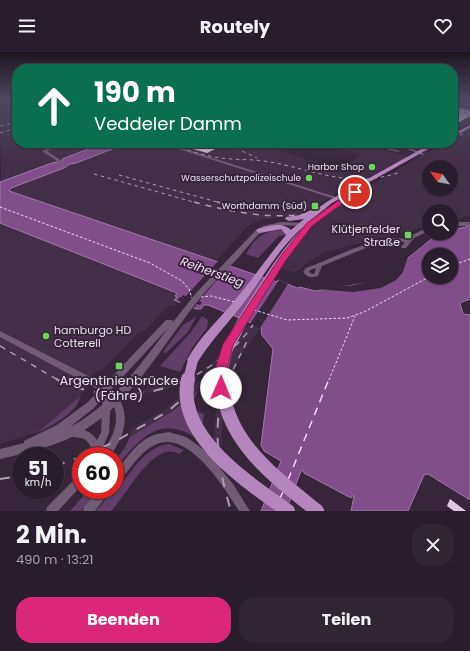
<!DOCTYPE html>
<html lang="de">
<head>
<meta charset="utf-8">
<style>
	body { margin:0; font-family:Poppins,sans-serif; background:#312534; color:#f1f3f6; height:100vh; display:flex; flex-direction:column; font-size:15px; white-space:nowrap }
	* { box-sizing:border-box; margin:0 }
	p { font-size:13px; color:#a5a1a9 }
	.icon { flex:none; width:22px; height:22px; fill:none; stroke:currentColor; stroke-width:2; stroke-linecap:round; stroke-linejoin:round }
	.map { position:relative; height:459px; overflow:hidden }
	.panel { display:flex; flex-direction:column; background:#291c2c; flex:1 }
	.panel>* { flex:none }
	.top-card { position:absolute; left:12px; top:12px; width:446px; height:84px; border-radius:16px; box-shadow:0 1px 3px #0004,0 0 0 1px #453a48; background:#0b6e4f; color:#fff; overflow:hidden }
	.needle { width:26px; rotate:303deg }
	.tools { position:absolute; left:422px; top:108px; display:grid; gap:8px }
	.tools a { display:grid; place-items:center; width:36px; height:36px; border-radius:50%; background:#291c2c; box-shadow:0 1px 3px #0004,0 0 0 1px #453a48; font-size:20px }
	.speed { position:absolute; left:12px; top:395px; display:flex; gap:8px; font-size:20px; font-weight:700; text-align:center }
	.speed>* { display:grid; place-content:center; width:52px; height:52px; border-radius:50%; background:#291c2c; box-shadow:0 1px 3px #0004,0 0 0 1px #453a48; line-height:1 }
	.speed small { font-size:10px; font-weight:400 }
	.speed .limit { border:6px solid #d22; background:#fff; color:#111 }
	.pin { position:absolute; display:grid; place-items:center; width:34px; height:34px; color:#fff; margin:-17px; border:2px solid #fff; border-radius:50%; box-shadow:0 1px 4px #0007 }
	.me { position:absolute; width:44px; margin:-22px; rotate:1deg; stroke-linejoin:round; filter:drop-shadow(0 0 3px #0008) }
	.turn { display:flex; align-items:center; gap:14px; height:84px; padding:0 16px; font-size:18px }
	.turn .icon { width:52px; height:52px; stroke-width:2.5 }
	.turn b { display:block; font-size:28px; line-height:34px }
	.round { display:grid; place-items:center; flex:none; width:42px; height:42px; border-radius:16px; background:#312534 }
	.summary { display:flex; align-items:center; justify-content:space-between; height:68px; padding:0 16px }
	h1 { font-size:24px; font-weight:700; line-height:30px }
	.cta { display:flex; gap:8px; margin-top:auto; padding:8px 16px }
	.cta a { flex:1; height:46px; border-radius:16px; background:#db2777; color:#fff; font-size:16px; font-weight:700; line-height:46px; text-align:center }
	.cta a+a { background:#312534; color:#f1f3f6 }
	header { display:flex; justify-content:space-between; align-items:center; height:52px; padding:0 16px; background:#291c2c; font-size:18px; font-weight:700 }
	.map>svg:first-child { display:block }
	.built { fill:#432f47; fill-rule:evenodd }
	.green { fill:#613e68 }
	.water { fill:#814e8b; stroke:#a079a8; fill-rule:evenodd }
	.pier { fill:#37263a }
	.lines { fill:none; stroke-linecap:round; stroke-linejoin:round }
	.ferry-far1 { stroke:#f5d8fa; stroke-width:1; stroke-dasharray:2.5 2; stroke-linecap:butt }
	.ferry { stroke:#f5d8fa; stroke-width:1.5; stroke-dasharray:8 6; stroke-linecap:butt }
	.building { fill:#dec9e2 }
	.minor { fill:#715b75; fill-rule:evenodd }
	.tertiary { fill:#715b75; fill-rule:evenodd }
	.primary { fill:#b486bd; fill-rule:evenodd }
	.rail-far2 { stroke:#aa9dac; stroke-width:1; stroke-dasharray:3.5 3.5; stroke-linecap:butt }
	.rail-far1 { stroke:#aa9dac; stroke-width:1.5; stroke-dasharray:6 6; stroke-linecap:butt }
	.rail { stroke:#aa9dac; stroke-width:2; stroke-dasharray:10 10; stroke-linecap:butt }
	.primary-bridge-far1 { stroke:#b486bd; stroke-width:10 }
	.primary-bridge { stroke:#b486bd; stroke-width:14 }
	.route { fill:#db2777; stroke:#8e194d }
	.poi-dot { fill:#6fd360; stroke:#37263a; stroke-width:1.5 }
	.labels { text-anchor:middle; stroke-width:4; stroke-linejoin:round; paint-order:stroke }
	.far-poi-label { font-size:9px; fill:#e8ddea; stroke:#37263a; text-anchor:end }
	.poi-label { font-size:11px; fill:#e8ddea; stroke:#37263a; text-anchor:end }
	.water-label { font-size:12px; font-style:italic; fill:#f5d8fa; stroke:#37263a }
	.near-poi-label { font-size:13px; fill:#e8ddea; stroke:#37263a }
</style>
</head>
<body>
<header><svg class="icon" aria-label="menu" viewBox="0 0 24 24"><path d="M4 6h16M4 12h16M4 18h16"/></svg>Routely<svg class="icon" aria-label="heart" viewBox="0 0 24 24"><path d="M12 20l-8-8c-3-5 5-10 8-4 3-6 11-1 8 4z"/></svg></header>
<div class="map">
<svg width="470" height="459" viewBox="0 0 470 459">
	<rect width="100%" height="100%" fill="#37263a"/>
	<!-- built -->
	<path class="built" d="M0 47H17V91H104L63 107V109L57 111H52L1 131Z
		M453 47H470V71L453 80Z
		M470 76V164L457 167 459 169 451 170V159H429V174L325 200 310 209 295 221 279 215 299 189 320 169 347 147 444 91H453V86ZM429 115H451V137H429Z
		M128 91H278L270 96 343 118 361 102 310 91H360L407 105 324 149 302 162 260 168 248 174 216 209 9 140 11 136 70 112 77 111Z
		M0 171 177 241V245L174 248 178 250 175 254 171 253 165 257 145 279 139 280 103 317 94 321 80 344 38 380 0 392Z
		M250 272 260 276 240 306 227 337 223 357 221 405H214L213 385 218 347 229 310 173 359 130 385 131 377 164 358 214 316 213 315 196 325 166 337 131 344 132 340 175 330 198 321 226 300Z"/>
	<!-- green -->
	<path class="green" d="M281 177 287 181 286 183 279 184 258 206 246 202C255 186 262 180 281 177Z
		M202 264 208 268 207 276 192 296 180 320 160 314 191 280Z
		M196 265 188 280 166 301 163 300 183 273Z
		M198 338 192 351 195 359 204 362 200 389C161 360 141 386 115 416V408L124 397 130 385 173 359Z
		M80 344C78 361 50 374 36 382Z
		M169 392 184 398 179 402C154 387 126 444 111 459H96L110 442 113 444C127 426 144 394 169 392Z
		M89 438H100L81 459H70Z"/>
	<!-- water -->
	<path class="water" d="M104 91H128L76 111 70 112 64 116 11 136 9 139 277 230 278 228 297 236 300 235 315 239 373 230 386 224 434 185 442 181H451V178L466 175 470 171V247L460 251 463 262 470 263V448L428 422 424 423 408 459H351L354 444H352L351 446 304 421 303 418 301 419 286 459H261L281 409 264 399 261 393 273 297 262 283 261 275 208 253H204L201 257H196L174 248 177 245 175 244 177 241 0 171V130L52 111 63 109 62 107ZM429 203H451V225H429Z"/>
	<!-- pier -->
	<path class="pier" d="M409 201 403 220 396 228 381 236 353 240 316 237 354 233 376 228 389 220Z
		M219 208 234 213H230L199 249 202 250 200 253 197 252 192 258 178 253 181 250 177 248 180 245 184 247 181 245 183 243 186 244Z
		M279 228 288 232 260 276 250 272Z"/>
	<g class="lines">
		<!-- ferry-far1 -->
		<path class="ferry-far1" d="M0 155 150 211 182 229 189 237 192 246
			M451 214 470 207
			M201 245 211 244 235 250
			M254 258 287 268 347 266 364 260 429 225
			M329 328 355 264"/>
		<!-- ferry -->
		<path class="ferry" d="M288 428 329 327
			M280 446 283 440"/>
	</g>
	<!-- building -->
	<path class="building" d="M461 56 470 58V64L456 72 453 71V60Z
		M193 91H233L221 97 217 96 207 101 186 95Z
		M450 447 466 459H454L447 454Z"/>
	<g class="lines">
		<!-- minor -->
		<path class="minor" d="M17 47V49L0 52V50Z
			M61 91H66L47 99 62 109V111H60L42 99Z
			M160 91H166L345 148 343 149H341Z
			M362 91H368L400 99 398 100Z
			M392 91H397L425 102 422 103Z
			M396 186 408 187 411 189 408 191 396 189 384 190 373 193 322 214 318 224C311 226 308 226 303 220L306 216C336 205 364 189 396 186ZM316 216 314 222H312L309 220 310 218Z
			M0 279 110 335C132 357 127 381 110 404H99C101 400 104 397 107 393 116 379 120 363 111 348V347L109 381 99 404H89L92 398C86 382 81 388 69 384L68 381 69 378C79 374 91 379 97 388L101 381 103 340 0 285Z
			M169 380 186 385 199 394 211 405 233 432 250 459H239C224 436 190 379 157 392 142 397 128 420 118 431L115 433V421C126 407 138 387 157 382 161 381 165 381 169 380Z
			M81 422V434L58 459H46L47 455 78 424Z
			M99 438H111L109 441 95 459H83L84 455Z"/>
		<!-- tertiary -->
		<path class="tertiary" d="M281 170 307 171 310 173 307 175C290 173 273 170 259 182 252 189 246 197 239 205 222 222 205 239 190 259 160 298 129 351 86 377 60 394 29 400 0 407V397L24 391V389L57 373 88 350 166 268H172L173 270 197 240 255 179 263 174ZM168 276C140 313 112 353 70 375L94 356Z
			M451 170H470V174H451Z
			M429 175V179L414 186 406 196H402L401 195 410 184Z"/>
		<!-- primary -->
		<path class="primary" d="M470 73V76L453 85V82Z
			M432 91H439L332 151 311 168H316L317 170 306 180 288 204 247 271H239L238 268 239 265C260 233 279 198 307 172 280 193 263 226 242 253 227 272 210 290 197 311L193 313 189 311 187 308C199 285 219 268 235 248 253 227 268 204 286 183L281 177 260 181 256 179 257 177C268 174 282 169 291 178L304 167 289 169 285 167 286 165 300 163 311 158 314 159 328 149Z"/>
		<!-- rail-far2 -->
		<path class="rail-far2" d="M0 74 17 71
			M0 81 17 76
			M453 85 463 82
			M168 91C185 97 203 104 221 106 235 108 249 107 264 109 316 117 346 138 401 120
			M231 91 242 99 257 106
			M400 91H416
			M94 122 197 151
			M119 123 221 151
			M345 151 367 140"/>
		<!-- rail-far1 -->
		<path class="rail-far1" d="M194 150C242 163 299 173 347 150
			M217 150 222 151
			M0 294 58 328
			M186 328C214 314 235 298 253 273
			M205 328 226 310
			M228 328 247 289"/>
		<!-- rail -->
		<path class="rail" d="M56 327C98 348 147 347 188 327
			M228 327C210 370 218 416 231 459
			M83 404 114 390 167 360 206 327
			M55 414 81 405
			M0 427 21 424"/>
		<!-- primary-bridge-far1 -->
		<path class="primary-bridge-far1" d="M188 328 193 308
			M221 328 227 299 243 268"/>
		<!-- primary-bridge -->
		<path class="primary-bridge" d="M188 327C175 384 249 431 288 459
			M222 327C223 388 274 424 317 459"/>
	</g>
	<!-- sky -->
	<linearGradient id="sky" x2="0" y2="1"><stop stop-color="#1e1520"/><stop offset="0.42" stop-color="#4d4760"/><stop offset="1" stop-color="#4d4760" stop-opacity="0"/></linearGradient>
	<rect width="470" height="112" fill="url(#sky)"/>
	<!-- route -->
	<path class="route" d="M352 139 358 140 312 174 286 208 233 293 227 318V336L225 339 221 341 217 339 215 336V318L223 292 280 205 307 171Z"/>
	<!-- markers -->
	<g class="poi-dot">
		<circle cx="372" cy="115" r="4"/>
		<circle cx="309" cy="126" r="4"/>
		<rect x="311" y="150" width="8" height="8" rx="2"/>
		<rect x="404" y="179" width="8" height="8" rx="2"/>
		<circle cx="46" cy="284" r="4"/>
		<rect x="115" y="310" width="8" height="8" rx="2"/>
	</g>
	<g class="labels">
		<!-- far-poi labels -->
		<g class="far-poi-label">
			<text x="364" y="118">Harbor Shop</text>
			<text x="301" y="129">Wasserschutzpolizeischule</text>
			<text x="307" y="157">Worthdamm (Süd)</text>
		</g>
		<!-- poi labels -->
		<g class="poi-label">
			<text x="400" y="181">Klütjenfelder<tspan x="400" dy="13">Straße</tspan></text>
			<text x="54" y="282" text-anchor="start">hamburgo HD<tspan x="54" dy="13">Cotterell</tspan></text>
		</g>
		<!-- water labels -->
		<g class="water-label">
			<text transform="translate(212 220) rotate(20)" y="4">Reiherstieg</text>
		</g>
		<!-- near-poi labels -->
		<g class="near-poi-label">
			<text x="119" y="333">Argentinienbrücke<tspan x="119" dy="15">(Fähre)</tspan></text>
		</g>
	</g>
</svg>
<div class="tools">
<a><svg class="needle" viewBox="-14 -14 28 28"><path d="M0-13l5 13h-10z" fill="#e53935"/><path d="M0 13l5-13h-10z" fill="#a5a1a9"/></svg></a>
<a><svg class="icon" aria-label="search" viewBox="0 0 24 24"><circle cx="10" cy="10" r="6"/><path d="M15 15l6 6"/></svg></a>
<a><svg class="icon" aria-label="layers" viewBox="0 0 24 24"><path d="M12 4l9 5-9 5-9-5zM3 14l9 5 9-5"/></svg></a>
</div>
<div class="speed"><div>51<small>km/h</small></div><div class="limit">60</div></div>
<div class="pin" style="left:355px;top:140px;background:#d93025"><svg class="icon" aria-label="arrive" viewBox="0 0 24 24"><path d="M6 21V4h12l-3 4 3 4H6"/></svg></div>
<svg class="me" style="left:221px;top:336px" viewBox="-20 -20 40 40"><circle r="19" fill="#fff"/><path d="M0-13L10 11 0 6-10 11z" fill="#db2777"/></svg>
<div class="top-card">
<div class="turn"><svg class="icon" aria-label="ahead" viewBox="0 0 24 24"><path d="M12 20V5M6 11l6-6 6 6"/></svg><div><b>190 m</b>Veddeler Damm</div></div>
</div>
</div>
<section class="panel">
<div class="summary"><div><h1>2 Min.</h1><p>490 m · 13:21</p></div><a class="round"><svg class="icon" aria-label="close" viewBox="0 0 24 24"><path d="M6 6l12 12M18 6L6 18"/></svg></a></div>
<div class="cta"><a>Beenden</a><a>Teilen</a></div>
</section>
</body>
</html>
